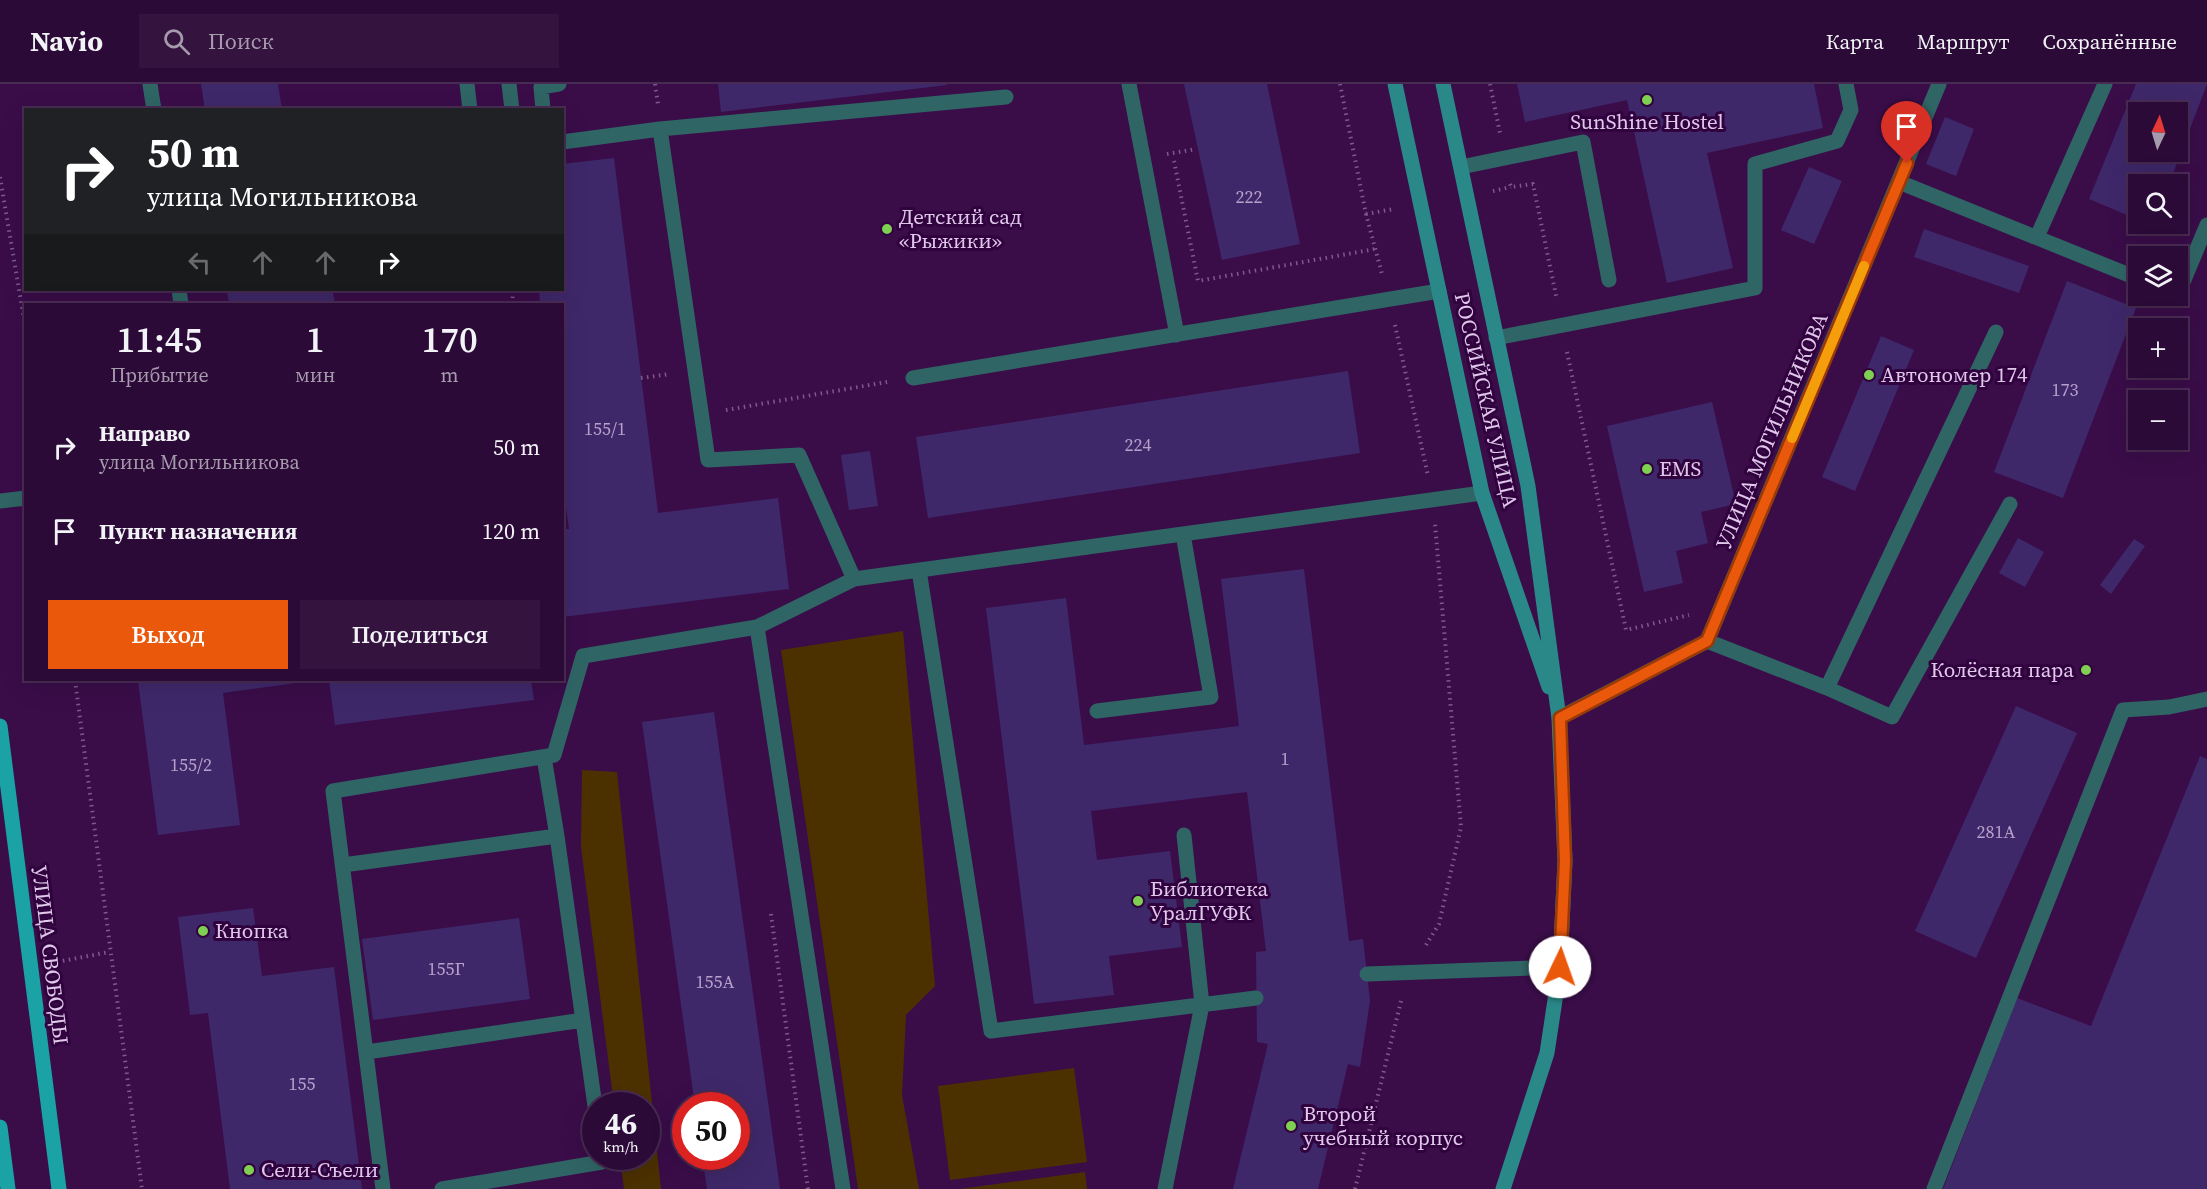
<!DOCTYPE html>
<html lang="ru">
<head>
<meta charset="utf-8">
<style>
	body { margin:0; font-family:"Source Serif 4",serif; background:#34133f; color:#f1f3f6; height:100vh; display:flex; flex-direction:column; font-size:22px; white-space:nowrap }
	* { box-sizing:border-box; margin:0 }
	p { font-size:20px; color:#a69aad }
	.icon { flex:none; width:33px; height:33px; fill:none; stroke:currentColor; stroke-width:2; stroke-linecap:round; stroke-linejoin:round }
	.map { position:relative; flex:1; overflow:hidden }
	.details { position:absolute; left:24px; top:219px; width:540px; height:378px; display:flex; flex-direction:column; background:#2c0a37; border-radius:0px; box-shadow:0 6px 24px #0002,0 0 0 2px #482b52 }
	.details>* { flex:none }
	.banner { position:absolute; left:24px; top:24px; width:540px; height:183px; border-radius:0px; box-shadow:0 6px 24px #0002,0 0 0 2px #482b52; background:#202124; color:#fff; overflow:hidden }
	.needle { width:39px; rotate:4deg }
	.buttons { position:absolute; left:2128px; top:18px; display:grid; gap:12px }
	.buttons a { display:grid; place-items:center; width:60px; height:60px; border-radius:0px; background:#2c0a37; box-shadow:0 6px 24px #0002,0 0 0 2px #482b52; font-size:30px }
	.speed { position:absolute; left:582px; top:1008px; display:flex; gap:12px; font-size:30px; font-weight:700; text-align:center }
	.speed>* { display:grid; place-content:center; width:78px; height:78px; border-radius:50%; background:#2c0a37; box-shadow:0 6px 24px #0002,0 0 0 2px #482b52; line-height:1 }
	.speed small { font-size:15px; font-weight:400 }
	.speed .limit { border:9px solid #d22; background:#fff; color:#111 }
	.pin { position:absolute; display:grid; place-items:center; width:51px; height:51px; color:#fff; margin:-62px -26px; border-radius:50% 50% 50% 0; rotate:-45deg; box-shadow:0 0 6px #0007 }
	.pin .icon { rotate:45deg }
	.me { position:absolute; width:66px; margin:-33px; rotate:3deg; stroke-linejoin:round; filter:drop-shadow(0 0 4px #0008) }
	.turn { display:flex; align-items:center; gap:21px; height:126px; padding:0 24px; font-size:27px }
	.turn .icon { width:78px; height:78px; stroke-width:2.5 }
	.turn b { display:block; font-size:42px; line-height:51px }
	.lanes { display:flex; align-items:center; height:57px; padding:0 24px; background:#0003; justify-content:center; gap:30px; direction:ltr }
	.lanes .off { opacity:.35 }
	.eta { display:flex; justify-content:space-evenly; align-items:center; height:102px; text-align:center }
	.eta b { font-size:36px; font-weight:600; line-height:42px }
	.action { display:flex; gap:12px; margin-top:auto; padding:12px 24px }
	.action a { flex:1; height:69px; border-radius:0px; background:#ea580c; color:#fff; font-size:24px; font-weight:600; line-height:69px; text-align:center }
	.action a+a { background:#34133f; color:#f1f3f6 }
	ul { padding:0; list-style:none }
	li { display:flex; align-items:center; gap:18px; height:84px; padding:0 24px }
	li div { flex:1 }
	li b { display:block; font-size:22px }
	li em { font-style:normal }
	header { display:flex; align-items:center; gap:36px; box-sizing:border-box; height:84px; padding:0 30px; background:#2c0a37; border-bottom:2px solid #482b52 }
	header strong { font-size:28px }
	nav { display:flex; gap:33px; margin-inline-start:auto; font-size:21px }
	.search { width:420px; height:54px; background:#34133f; display:flex; align-items:center; gap:15px; box-sizing:border-box; padding:0 21px; border-radius:0px; color:#a69aad; font-size:22px }
	.map>svg:first-child { display:block }
	.green { fill:#4c3100 }
	.building { fill:#3f286a; fill-rule:evenodd }
	.lines { fill:none; stroke-linecap:round; stroke-linejoin:round }
	.path { stroke:#7e598b; stroke-width:4; stroke-dasharray:1.5 4.5; stroke-linecap:butt }
	.service { stroke:#306565; stroke-width:15 }
	.minor { stroke:#306565; stroke-width:15 }
	.secondary { stroke:#2a8889; stroke-width:15 }
	.primary { stroke:#1ba2a4; stroke-width:15 }
	.route-casing { stroke:#983908; stroke-width:15 }
	.route { stroke:#ea580c; stroke-width:10 }
	.slow { stroke:#f59e0b; stroke-width:10 }
	.poi-dot { fill:#7fd052; stroke:#30023e; stroke-width:2 }
	.labels { text-anchor:middle; stroke-width:6; stroke-linejoin:round; paint-order:stroke }
	.number-label { font-size:18px; fill:#b8a0cb }
	.poi-label { font-size:21px; fill:#e0c8eb; stroke:#30023e; text-anchor:start }
	.street-label { font-size:21px; fill:#e0c8eb; stroke:#30023e }
</style>
</head>
<body>
<header>
<strong>Navio</strong>
<div class="search"><svg class="icon" aria-label="search" viewBox="0 0 24 24"><circle cx="10" cy="10" r="6"/><path d="M15 15l6 6"/></svg>Поиск</div>
<nav><a>Карта</a><a>Маршрут</a><a>Сохранённые</a></nav>
</header>
<div class="map">
<svg width="2207" height="1105" viewBox="0 0 2207 1105">
	<rect width="100%" height="100%" fill="#3a0d49"/>
	<!-- green -->
	<path class="green" d="M903 547 935 902 906 931 902 1011 919 1105H858L781 566Z
		M582 686 617 688 661 1105H624L620 1073 646 1072V1022L614 1021 581 763Z
		M1074 984 1087 1078 950 1096 938 1002Z
		M1085 1088 1087 1105H960Z"/>
	<!-- building -->
	<path class="building" d="M201 0H278L282 26H205Z
		M718 0H947V1L721 28Z
		M1184 0H1267L1300 160 1222 176Z
		M1517 0H1814L1823 44 1707 69 1733 184 1667 199 1627 16 1525 38Z
		M2136 0H2207L2169 100H2139V136L2089 115ZM2139 28H2178V68H2139Z
		M1945 33 1974 45 1956 92 1926 80Z
		M614 74 658 429 778 414 789 505 562 533V445H569L562 395V220H540L539 206H562V80Z
		M1809 83 1842 97 1814 160 1781 146Z
		M1924 145 2029 182 2019 209 1914 173Z
		M2067 197 2136 224 2063 414 1994 388Z
		M227 206H349L350 207 333 209 335 220H229Z
		M1881 252 1914 266 1855 407 1822 393Z
		M1348 287 1360 369 928 434 916 353Z
		M1712 318 1736 420 1701 428 1708 459 1676 467 1683 499 1644 508 1607 342Z
		M870 367 878 422 849 426 841 371Z
		M2018 454 2044 468 2025 503 1999 489Z
		M2134 455 2145 462 2111 510 2100 501Z
		M1304 485 1349 857 1363 855 1370 917 1360 983 1348 980 1318 1105H1233L1268 960 1257 958 1256 868 1266 867 1247 708 1091 727 1097 776 1170 767 1182 863 1109 872 1114 911 1034 920 986 524 1066 514 1084 661 1239 642 1221 495Z
		M150 596H318L223 609 240 741 158 751 138 597Z
		M329 596H531L534 616 335 641Z
		M2016 622 2077 649 1976 874 1915 847Z
		M714 628 746 859 780 1105H707L702 1072H736V1022H695L642 638Z
		M2200 672 2207 675V1105H1943L2017 914 2091 942Z
		M253 824 262 892 334 883 362 1105H230L208 929 190 931 178 833Z
		M519 834 530 915 373 936 362 855Z"/>
	<g class="lines">
		<!-- path -->
		<path class="path" d="M655 0 658 20
			M1340 0 1366 130 1382 190
			M1490 0 1500 49
			M1167 70 1196 65
			M1174 77 1198 197 1375 165
			M0 93 26 247
			M1510 100 1511 103 1533 100 1557 216
			M1493 107 1511 103
			M1366 130 1394 125
			M512 220 513 206
			M1395 241 1428 392
			M1567 268 1626 546 1689 531
			M641 294 670 290
			M726 326 887 298
			M75 596 142 1105
			M771 830 808 1105
			M1426 861 1439 840 1461 743 1435 440
			M57 878 109 868
			M1355 1105 1402 913"/>
		<!-- service -->
		<path class="service" d="M150 0 154 26
			M467 0 470 26
			M509 0 512 26
			M1129 0 1177 251
			M543 26 541 3 559 0
			M660 45 1006 13
			M562 58 660 45 708 376 799 371 854 495
			M1461 83 1583 58 1609 196
			M1899 98 2139 195
			M2037 153 2105 0
			M179 206 181 220
			M2178 210 2207 141
			M1496 254 1755 204V80L1837 57 1851 26 1846 0
			M913 294 1439 207
			M0 417 26 414
			M919 486 991 947 1256 914
			M757 543 843 1105
			M1707 557 1827 604 1892 633 2010 420
			M1827 604 1996 248
			M1097 627 1211 613 1183 450
			M544 673 557 752
			M343 781 557 752 596 1029
			M1367 890 1560 883
			M367 968 583 936
			M383 1105 333 707 554 671 583 572 757 543 854 495 1482 409
			M442 1105 602 1078 601 1072
			M1165 1105 1202 921 1184 751
			M1934 1105 2123 626 2169 623 2207 615"/>
		<!-- minor -->
		<path class="minor" d="M1559 634 1707 557 1939 0"/>
		<!-- secondary -->
		<path class="secondary" d="M1395 0 1482 409 1549 603
			M1443 0 1528 402 1559 634 1565 777 1560 883 1547 969 1503 1105"/>
		<!-- primary -->
		<path class="primary" d="M0 642 59 1105
			M0 1043 8 1105"/>
	</g>
	<g class="lines">
		<defs>
			<path id="route" d="M1560 883 1565 777 1560 634 1707 557 1907 79"/>
		</defs>
		<!-- route casing -->
		<use href="#route" class="route-casing"/>
		<!-- route -->
		<use href="#route" class="route"/>
		<!-- slow -->
		<path class="slow" d="M1792 354 1864 182"/>
	</g>
	<!-- markers -->
	<g class="poi-dot">
		<circle cx="1647" cy="16" r="6"/>
		<circle cx="887" cy="145" r="6"/>
		<circle cx="1869" cy="291" r="6"/>
		<circle cx="1647" cy="385" r="6"/>
		<circle cx="2086" cy="586" r="6"/>
		<circle cx="1138" cy="817" r="6"/>
		<circle cx="203" cy="847" r="6"/>
		<circle cx="1291" cy="1042" r="6"/>
		<circle cx="249" cy="1086" r="6"/>
	</g>
	<g class="labels">
		<!-- number labels -->
		<g class="number-label">
			<text x="1249" y="119">222</text>
			<text x="2065" y="312">173</text>
			<text x="605" y="351">155/1</text>
			<text x="1138" y="367">224</text>
			<text x="1285" y="681">1</text>
			<text x="191" y="687">155/2</text>
			<text x="1996" y="754">281А</text>
			<text x="446" y="891">155Г</text>
			<text x="715" y="904">155А</text>
			<text x="302" y="1006">155</text>
		</g>
		<!-- poi labels -->
		<g class="poi-label">
			<text x="1647" y="45" text-anchor="middle">SunShine Hostel</text>
			<text x="899" y="140">Детский сад<tspan x="899" dy="24">«Рыжики»</tspan></text>
			<text x="1881" y="298">Автономер 174</text>
			<text x="1659" y="392">EMS</text>
			<text x="2074" y="593" text-anchor="end">Колёсная пара</text>
			<text x="1150" y="812">Библиотека<tspan x="1150" dy="24">УралГУФК</tspan></text>
			<text x="215" y="854">Кнопка</text>
			<text x="1303" y="1037">Второй<tspan x="1303" dy="24">учебный корпус</tspan></text>
			<text x="261" y="1093">Сели-Съели</text>
		</g>
		<!-- street labels -->
		<g class="street-label">
			<text transform="translate(1486 316) rotate(77)" y="7">РОССИЙСКАЯ УЛИЦА</text>
			<text transform="translate(1772 347) rotate(-67)" y="7">УЛИЦА МОГИЛЬНИКОВА</text>
			<text transform="translate(50 871) rotate(83)" y="7">УЛИЦА СВОБОДЫ</text>
		</g>
	</g>
</svg>
<div class="buttons">
<a><svg class="needle" viewBox="-14 -14 28 28"><path d="M0-13l5 13h-10z" fill="#e53935"/><path d="M0 13l5-13h-10z" fill="#a69aad"/></svg></a>
<a><svg class="icon" aria-label="search" viewBox="0 0 24 24"><circle cx="10" cy="10" r="6"/><path d="M15 15l6 6"/></svg></a>
<a><svg class="icon" aria-label="layers" viewBox="0 0 24 24"><path d="M12 4l9 5-9 5-9-5zM3 14l9 5 9-5"/></svg></a>
<a>+</a>
<a>−</a>
</div>
<div class="speed"><div>46<small>km/h</small></div><div class="limit">50</div></div>
<div class="pin" style="left:1907px;top:79px;background:#d93025"><svg class="icon" aria-label="arrive" viewBox="0 0 24 24"><path d="M6 21V4h12l-3 4 3 4H6"/></svg></div>
<svg class="me" style="left:1560px;top:883px" viewBox="-20 -20 40 40"><circle r="19" fill="#fff"/><path d="M0-13L10 11 0 6-10 11z" fill="#ea580c"/></svg>
<div class="banner">
<div class="turn"><svg class="icon" aria-label="right" viewBox="0 0 24 24"><path d="M7 20v-9h11M14 6l5 5-5 5"/></svg><div><b>50 m</b>улица Могильникова</div></div>
<div class="lanes"><svg class="icon off" aria-label="left" viewBox="0 0 24 24"><path d="M17 20v-9H6M10 6l-5 5 5 5"/></svg><svg class="icon off" aria-label="ahead" viewBox="0 0 24 24"><path d="M12 20V5M6 11l6-6 6 6"/></svg><svg class="icon off" aria-label="ahead" viewBox="0 0 24 24"><path d="M12 20V5M6 11l6-6 6 6"/></svg><svg class="icon" aria-label="right" viewBox="0 0 24 24"><path d="M7 20v-9h11M14 6l5 5-5 5"/></svg></div>
</div>
<section class="details">
<div class="eta">
<div><b>11:45</b><p>Прибытие</p></div>
<div><b>1</b><p>мин</p></div>
<div><b>170</b><p>m</p></div>
</div>
<ul>
<li><svg class="icon" aria-label="right" viewBox="0 0 24 24"><path d="M7 20v-9h11M14 6l5 5-5 5"/></svg><div><b>Направо</b><p>улица Могильникова</p></div><em>50 m</em></li>
<li><svg class="icon" aria-label="arrive" viewBox="0 0 24 24"><path d="M6 21V4h12l-3 4 3 4H6"/></svg><div><b>Пункт назначения</b></div><em>120 m</em></li>
</ul>
<div class="action"><a>Выход</a><a>Поделиться</a></div>
</section>
</div>
</body>
</html>
